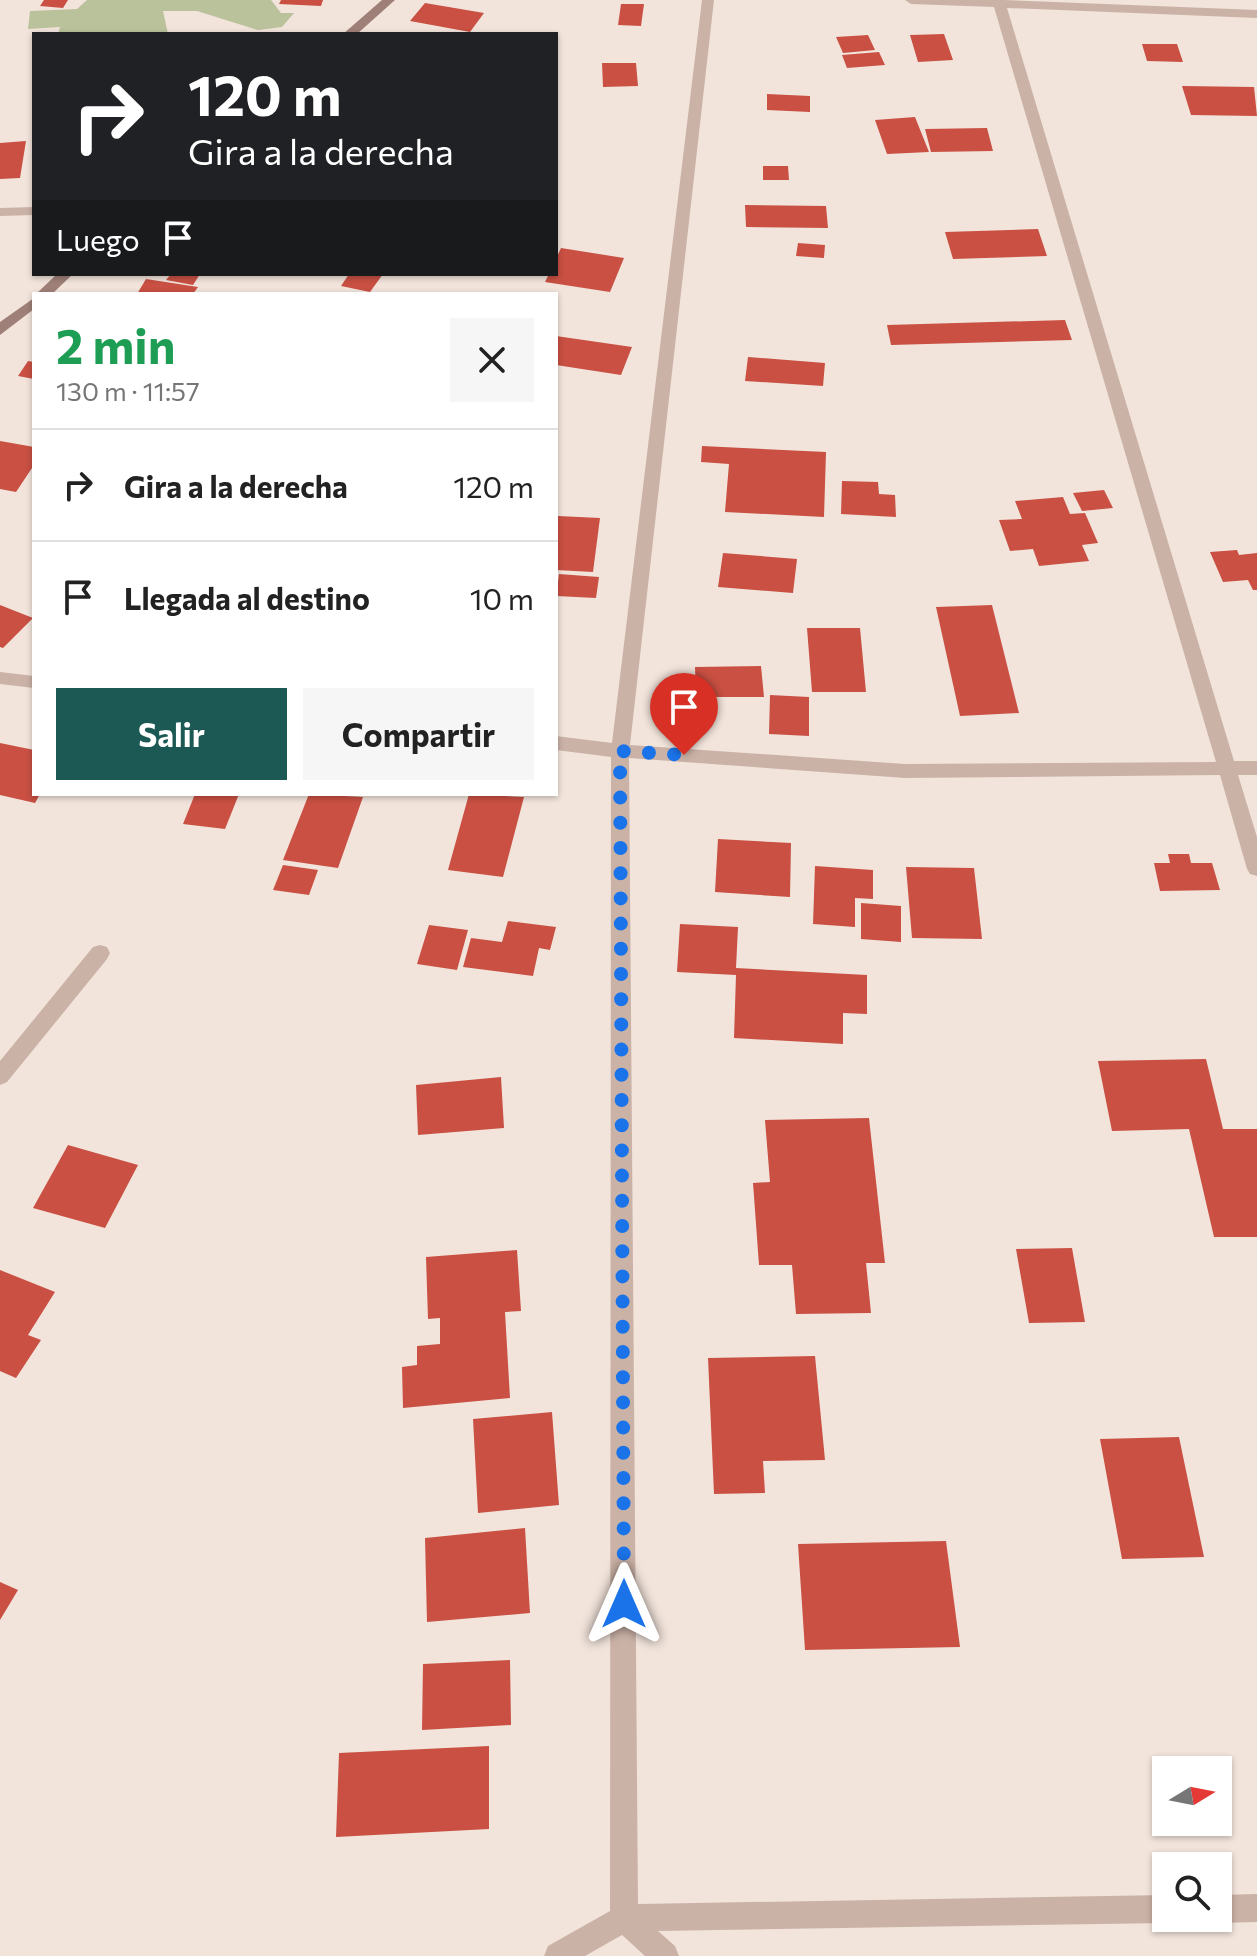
<!DOCTYPE html>
<html lang="es">
<head>
<meta charset="utf-8">
<style>
	body { margin:0; font-family:Commissioner,sans-serif; background:#f6f6f6; color:#222; height:100vh; display:flex; flex-direction:column; font-size:30px; white-space:nowrap }
	* { box-sizing:border-box; margin:0 }
	p { font-size:26px; color:#767676 }
	.icon { flex:none; width:44px; height:44px; fill:none; stroke:currentColor; stroke-width:2; stroke-linecap:round; stroke-linejoin:round }
	.map { position:relative; flex:1; overflow:hidden }
	.drawer { position:absolute; left:32px; top:292px; width:526px; height:504px; display:flex; flex-direction:column; background:#fff; border-radius:0px; box-shadow:0 2px 6px #0004 }
	.drawer>* { flex:none }
	.hud { position:absolute; left:32px; top:32px; width:526px; height:244px; border-radius:0px; box-shadow:0 2px 6px #0004; background:#202124; color:#fff; overflow:hidden }
	.needle { width:52px; rotate:80deg }
	.buttons { position:absolute; left:1152px; top:1756px; display:grid; gap:16px }
	.buttons a { display:grid; place-items:center; width:80px; height:80px; border-radius:0px; background:#fff; box-shadow:0 2px 6px #0004; font-size:40px }
	.pin { position:absolute; display:grid; place-items:center; width:68px; height:68px; color:#fff; margin:-82px -34px; border-radius:50% 50% 50% 0; rotate:-45deg; box-shadow:0 0 8px #0007 }
	.pin .icon { rotate:45deg }
	.me { position:absolute; width:88px; margin:-44px; rotate:0deg; stroke-linejoin:round; filter:drop-shadow(0 0 6px #0008) }
	.turn { display:flex; align-items:center; gap:28px; height:168px; padding:0 24px; font-size:36px }
	.turn .icon { width:104px; height:104px; stroke-width:2.5 }
	.turn b { display:block; font-size:56px; line-height:68px }
	.then { display:flex; align-items:center; height:76px; padding:0 24px; background:#0003; gap:16px; font-size:30px }
	.round { display:grid; place-items:center; flex:none; width:84px; height:84px; border-radius:0px; background:#f6f6f6 }
	.head { display:flex; align-items:center; justify-content:space-between; height:136px; padding:0 24px }
	h1 { font-size:48px; font-weight:700; line-height:60px; color:#1e9e55 }
	.action { display:flex; gap:16px; margin-top:auto; padding:16px 24px }
	.action a { flex:1; height:92px; border-radius:0px; background:#1c5955; color:#fff; font-size:32px; font-weight:700; line-height:92px; text-align:center }
	.action a+a { background:#f6f6f6; color:#222 }
	ul { padding:0; list-style:none }
	li { display:flex; align-items:center; gap:24px; height:112px; padding:0 24px; border-top:2px solid #e0e0e0 }
	li div { flex:1 }
	li b { display:block; font-size:30px }
	li em { font-style:normal }
	.map>svg:first-child { display:block }
	.green { fill:#bac29b }
	.building { fill:#c95043 }
	.lines { fill:none; stroke-linecap:round; stroke-linejoin:round }
	.street { fill:#cbb2a7; fill-rule:evenodd }
	.secondary { fill:#9f8078; fill-rule:evenodd }
	.route { stroke:#1a73e8; stroke-width:14; stroke-dasharray:0 25.2 }
</style>
</head>
<body>
<div class="map">
<svg width="1257" height="1956" viewBox="0 0 1257 1956">
	<rect width="100%" height="100%" fill="#f2e4db"/>
	<!-- green -->
	<path class="green" d="M87 0H271L281 13H294L282 27 258 30 197 11H163L168 34H58L60 27 28 29 30 11 77 9Z"/>
	<!-- building -->
	<path class="building" d="M44 0H68L63 8 40 6Z
		M281 0H323L321 6 279 4Z
		M425 3 484 13 470 32 410 21Z
		M621 4H644L641 26 618 25Z
		M944 34 953 60 918 62 910 35Z
		M868 35 875 50 843 53 836 37Z
		M1142 44H1177L1183 62 1147 61Z
		M879 52 885 65 847 68 842 55Z
		M602 63H636L638 86 603 87Z
		M1182 86 1254 87 1257 116 1191 115Z
		M767 94 810 96V112L767 110Z
		M915 117 929 152 887 154 875 120Z
		M987 128 993 151 931 152 925 129Z
		M26 141 20 178 0 179V143Z
		M763 166H788L789 180H763Z
		M745 205 826 206 828 228 746 227Z
		M1038 229 1047 256 953 259 945 232Z
		M798 243 825 245 824 258 796 256Z
		M561 248 624 258 610 292 545 282 549 274H556V259Z
		M171 274H200L193 285 166 280Z
		M349 274H383L370 292 341 286Z
		M146 279 198 287 193 294H137Z
		M1065 320 1072 340 891 345 887 325Z
		M556 336 632 347 621 375 556 365Z
		M748 357 825 363 823 386 745 381Z
		M28 361 34 362V379L18 376Z
		M0 441 34 447V465L16 492 0 489Z
		M702 446 826 452 824 517 725 512 729 464 701 462Z
		M842 481 878 482 879 494 895 495 896 517 841 514Z
		M1104 490 1113 508 1082 511 1073 493Z
		M1063 497 1070 514 1085 513 1098 543 1082 545 1089 561 1039 566 1033 549 1010 551 999 520 1022 519 1015 501Z
		M558 516 600 518 593 572 556 570Z
		M1237 550 1239 555 1257 553V590H1253L1248 580 1223 582 1210 552Z
		M723 553 797 559 793 593 718 587Z
		M559 574 599 577 596 598 556 596Z
		M0 605 33 618 3 648 0 647Z
		M992 605 1019 713 960 716 936 607Z
		M807 628H860L866 692H812Z
		M761 666 764 697H696L695 667Z
		M770 695 809 697V736L769 734Z
		M0 743 34 750V794H40L35 803 0 795Z
		M195 794H239L225 829 183 824Z
		M309 794 363 797 338 868 283 860Z
		M469 794 524 797 503 877 448 870Z
		M718 839 791 843 790 897 715 892Z
		M1168 854H1189L1191 863H1212L1220 890 1160 891 1154 863H1170Z
		M283 865 318 870 309 895 273 890Z
		M815 866 873 870V899L855 898V927L813 924Z
		M906 867 974 868 982 939 912 938Z
		M861 903 901 906V942L861 939Z
		M508 921 556 927 550 950 539 948 533 976 463 967 471 938 502 942Z
		M680 924 738 927 736 968 867 975V1014L843 1013V1044L734 1038 736 975 677 972Z
		M429 925 468 930 457 970 417 964Z
		M1206 1059 1223 1129H1257V1237H1214L1189 1129 1112 1131 1098 1061Z
		M501 1077 504 1128 418 1135 416 1085Z
		M869 1118 885 1263H866L871 1313 796 1314 792 1265H759L753 1183 770 1182 765 1120Z
		M68 1145 138 1165 105 1228 33 1208Z
		M1072 1248 1085 1322 1029 1323 1016 1249Z
		M517 1250 521 1311 505 1312 510 1398 403 1408 402 1367 417 1365V1346L440 1344V1318L428 1319 426 1257Z
		M0 1270 55 1292 28 1335 41 1340 16 1378 0 1371Z
		M815 1356 825 1460 763 1461 765 1493 714 1494 708 1358Z
		M552 1412 559 1505 478 1513 473 1419Z
		M1179 1437 1204 1557 1122 1559 1100 1439Z
		M525 1528 530 1613 427 1622 425 1538Z
		M946 1541 960 1647 805 1650 798 1544Z
		M0 1582 18 1590 0 1620Z
		M510 1660 511 1725 422 1730 423 1664Z
		M489 1746V1829L336 1837 339 1753Z"/>
	<g class="lines">
		<!-- street -->
		<path class="street" d="M702 0H714L630 745 905 764 1216 762 994 7 911 4 905 0H1003L1257 10V18L1007 8 1234 761H1257V775H1238L1257 837V876L1250 874 1247 869 1220 775 905 778 629 758 638 1904 1166 1895V1918H1176L1166 1923 658 1931 675 1946 679 1956H645L622 1935 585 1956H544L548 1946 610 1911 611 757 556 750V736L612 743Z
			M34 207V215L0 216V208Z
			M0 672 34 676V688L0 684Z
			M100 945 107 947 110 953 107 959 7 1082 0 1085V1061L93 947Z
			M1257 1894V1922L1218 1923 1208 1919 1218 1918V1895Z"/>
		<!-- secondary -->
		<path class="secondary" d="M382 0H395L357 34H343Z
			M57 274H73L52 294H36Z
			M34 298V309L0 335V322Z"/>
	</g>
	<g class="lines">
		<!-- route -->
		<path class="route" d="M624 1604 620 751 684 755"/>
	</g>
</svg>
<div class="buttons">
<a><svg class="needle" viewBox="-14 -14 28 28"><path d="M0-13l5 13h-10z" fill="#e53935"/><path d="M0 13l5-13h-10z" fill="#767676"/></svg></a>
<a><svg class="icon" aria-label="search" viewBox="0 0 24 24"><circle cx="10" cy="10" r="6"/><path d="M15 15l6 6"/></svg></a>
</div>
<div class="pin" style="left:684px;top:755px;background:#d93025"><svg class="icon" aria-label="arrive" viewBox="0 0 24 24"><path d="M6 21V4h12l-3 4 3 4H6"/></svg></div>
<svg class="me" style="left:624px;top:1604px" viewBox="-20 -20 40 40"><path d="M0-17L14 15 0 8-14 15z" fill="#1a73e8" stroke="#fff" stroke-width="4"/></svg>
<div class="hud">
<div class="turn"><svg class="icon" aria-label="right" viewBox="0 0 24 24"><path d="M7 20v-9h11M14 6l5 5-5 5"/></svg><div><b>120 m</b>Gira a la derecha</div></div>
<div class="then">Luego<svg class="icon" aria-label="arrive" viewBox="0 0 24 24"><path d="M6 21V4h12l-3 4 3 4H6"/></svg></div>
</div>
<section class="drawer">
<div class="head"><div><h1>2 min</h1><p>130 m · 11:57</p></div><a class="round"><svg class="icon" aria-label="close" viewBox="0 0 24 24"><path d="M6 6l12 12M18 6L6 18"/></svg></a></div>
<ul>
<li><svg class="icon" aria-label="right" viewBox="0 0 24 24"><path d="M7 20v-9h11M14 6l5 5-5 5"/></svg><div><b>Gira a la derecha</b></div><em>120 m</em></li>
<li><svg class="icon" aria-label="arrive" viewBox="0 0 24 24"><path d="M6 21V4h12l-3 4 3 4H6"/></svg><div><b>Llegada al destino</b></div><em>10 m</em></li>
</ul>
<div class="action"><a>Salir</a><a>Compartir</a></div>
</section>
</div>
</body>
</html>
